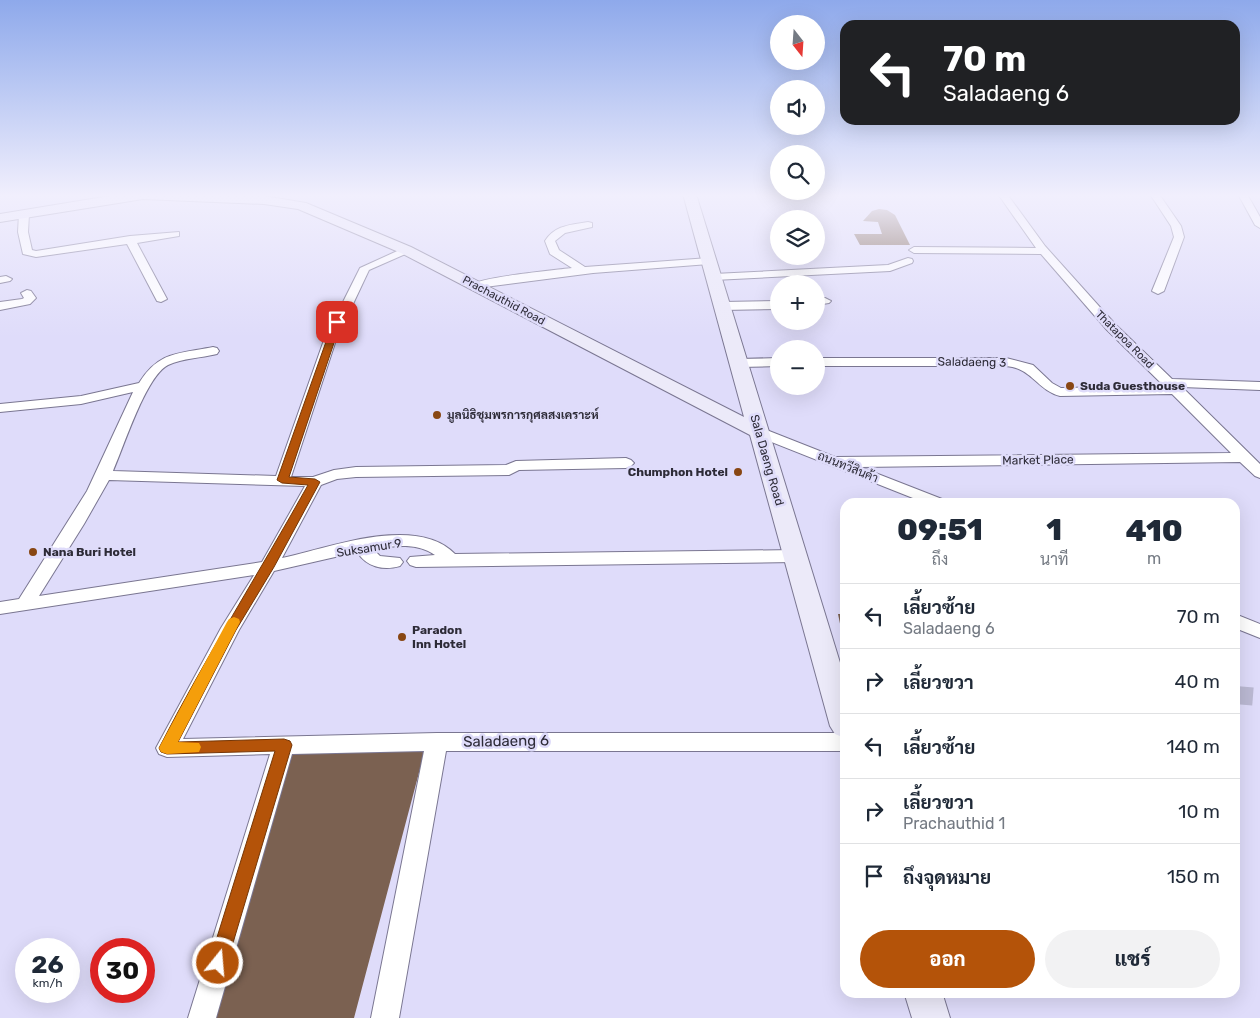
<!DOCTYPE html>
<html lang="th">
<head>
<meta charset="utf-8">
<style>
	body { margin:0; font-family:Rubik,Sarabun,sans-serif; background:#f2f2f3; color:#1f2937; height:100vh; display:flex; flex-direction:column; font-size:19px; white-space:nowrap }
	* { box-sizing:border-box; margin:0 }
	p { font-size:16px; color:#747a83 }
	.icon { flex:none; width:28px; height:28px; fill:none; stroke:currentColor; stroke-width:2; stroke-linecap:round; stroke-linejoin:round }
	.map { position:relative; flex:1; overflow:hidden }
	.panel { position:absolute; left:840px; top:498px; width:400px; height:500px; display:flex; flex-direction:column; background:#fff; border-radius:15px; box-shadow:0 5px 20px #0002 }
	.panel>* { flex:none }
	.hud { position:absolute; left:840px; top:20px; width:400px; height:105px; border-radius:15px; box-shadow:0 5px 20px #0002; background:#202124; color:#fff; overflow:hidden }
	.needle { width:32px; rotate:163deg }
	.controls { position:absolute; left:770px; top:15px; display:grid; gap:10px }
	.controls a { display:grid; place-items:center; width:55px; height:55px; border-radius:50%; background:#fff; box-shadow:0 5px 20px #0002; font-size:25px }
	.speed { position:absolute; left:15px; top:938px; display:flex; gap:10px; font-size:25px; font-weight:700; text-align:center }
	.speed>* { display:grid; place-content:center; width:65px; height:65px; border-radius:50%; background:#fff; box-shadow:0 5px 20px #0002; line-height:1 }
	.speed small { font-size:12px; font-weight:400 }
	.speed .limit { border:8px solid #d22; background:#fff; color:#111 }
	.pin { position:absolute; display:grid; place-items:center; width:42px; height:42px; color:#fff; margin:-21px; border-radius:10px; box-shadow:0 2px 8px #0006 }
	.me { position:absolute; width:55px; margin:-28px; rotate:17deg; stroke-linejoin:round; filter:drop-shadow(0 0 4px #0008) }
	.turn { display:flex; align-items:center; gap:18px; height:105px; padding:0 20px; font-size:22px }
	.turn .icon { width:65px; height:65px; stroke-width:2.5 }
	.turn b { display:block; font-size:35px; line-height:42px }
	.eta { display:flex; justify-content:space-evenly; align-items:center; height:85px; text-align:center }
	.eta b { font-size:30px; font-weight:800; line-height:35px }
	.action { display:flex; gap:10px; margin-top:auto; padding:10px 20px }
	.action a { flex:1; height:58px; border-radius:30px; background:#b45309; color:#fff; font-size:20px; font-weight:800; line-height:58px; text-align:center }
	.action a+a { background:#f2f2f3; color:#1f2937 }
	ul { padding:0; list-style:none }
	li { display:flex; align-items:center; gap:15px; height:65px; padding:0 20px; border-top:1px solid #e0e1e3 }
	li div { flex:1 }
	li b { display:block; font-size:19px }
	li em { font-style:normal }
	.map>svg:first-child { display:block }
	.building { fill:#7b6151 }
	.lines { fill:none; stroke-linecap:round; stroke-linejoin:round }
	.street-tunnel { stroke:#bbb9d3; stroke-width:18; stroke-dasharray:18 9; stroke-linecap:butt }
	.street-casing { stroke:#7a7691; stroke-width:2 }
	.secondary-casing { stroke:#7a7691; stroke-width:2 }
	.street { fill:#fff; fill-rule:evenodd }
	.secondary { fill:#eceaf9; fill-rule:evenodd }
	.route { fill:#b45309; stroke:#753606 }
	.slow { fill:#f59e0b }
	.poi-dot { fill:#884613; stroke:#dfdcfa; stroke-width:2 }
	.labels { text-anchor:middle; stroke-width:5; stroke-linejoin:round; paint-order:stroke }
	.far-street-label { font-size:11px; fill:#2d2b37; stroke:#dfdcfa }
	.street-label { font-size:12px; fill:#2d2b37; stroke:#dfdcfa }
	.poi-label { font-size:12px; font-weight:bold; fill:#2d2b37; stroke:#dfdcfa; text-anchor:start }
	.near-street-label { font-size:15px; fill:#2d2b37; stroke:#dfdcfa }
</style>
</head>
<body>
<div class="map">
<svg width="1260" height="1018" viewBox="0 0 1260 1018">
	<rect width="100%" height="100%" fill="#dfdcfa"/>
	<!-- building -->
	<path class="building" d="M879 209 887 210 895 215 910 245H860L854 234H882L878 222 863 221 872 211Z
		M838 614H845V643H844Z
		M425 750 354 1018H216L292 753Z"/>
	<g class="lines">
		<!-- street-tunnel -->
		<path class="street-tunnel" d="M1235 695 1260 697"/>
		<defs>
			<path id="street" d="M998 194H1007L1045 246 1115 324 1172 379 1260 382V390L1182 387 1260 464V478L1255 476 1240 462 860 467 942 499 944 502H923L754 435 752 432 754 429H764L835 457 1231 453 1172 394 1060 396C1037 390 1032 368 1006 366H816V358H1006L1033 365 1052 383 1061 388 1164 386 1107 330 1041 254 914 253 909 250 914 247 1036 248Z
				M1150 194H1159L1181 226 1184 237 1164 291 1158 294 1152 291 1174 237 1171 226Z
				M1238 194H1247L1260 217V228L1255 225Z
				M24 211 29 214 28 232 32 250 36 251 130 236 179 232V236L137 243 167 299 161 302 157 301 127 244 36 257 23 254 18 232 19 214Z
				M588 222 592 223V227L565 233 555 241 559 250 585 267 709 258 714 261 709 264 593 273 477 288 471 285C480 277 556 270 572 268L550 254 545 241C555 225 571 225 588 222Z
				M406 247 411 250 410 252 369 270 336 340 291 477H313L334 470 356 467 506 465 516 461 626 458 631 460 634 463 631 466 626 468 519 470 509 475 356 477 337 479 321 485 282 558C329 548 416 514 455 554L795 550 801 552 804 556 801 560 795 562 416 567 410 565 407 561 410 557 435 555C417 542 393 546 373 549L380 556 400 558 403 562 400 566C383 571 367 567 357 552L274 571 239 630 183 739 437 733H845V751H446L399 1018H371L424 751 292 754 216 1018H188L270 754 167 757 159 754 156 748 221 628 254 575 0 614V602L19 599 87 491 133 392 81 404 0 412V404L81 396 139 383C159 351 178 354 213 347L217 348 219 351 217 354C201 358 183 358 168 365 146 376 124 446 113 471L276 476 324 340 360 268ZM109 480 305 486 262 562 39 596 84 524Z
				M908 258 912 259 913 261 912 263 890 271 714 280 708 277 714 274 888 265Z
				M6 276 12 279 10 281 0 283V277Z
				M27 290 31 291 36 298 30 304 0 310V302L22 299 24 298 21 293Z
				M816 298H825L831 301 829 303 816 305Z
				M779 301V309L722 310 716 306 722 302Z
				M779 358V366L739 367 733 363 739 359Z
				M1235 614 1260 624V638L1235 628Z"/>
			<path id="secondary" d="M122 194 264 196 306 203 411 247 744 417 683 194H696L845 679V738L835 734 830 726 750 435 401 253 298 209 264 204 143 199 0 222V214Z
				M904 992H942L950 1018H912Z"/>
		</defs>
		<!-- street casing -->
		<use href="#street" class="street-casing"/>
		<!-- secondary casing -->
		<use href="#secondary" class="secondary-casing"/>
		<!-- street -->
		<use href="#street" class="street"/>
		<!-- secondary -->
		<use href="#secondary" class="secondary"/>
	</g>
	<!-- sky -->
	<linearGradient id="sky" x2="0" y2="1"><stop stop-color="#8ea9eb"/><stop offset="0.58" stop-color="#f1effd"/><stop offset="1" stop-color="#f1effd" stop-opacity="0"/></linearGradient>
	<rect width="1260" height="337" fill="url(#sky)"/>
	<!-- route -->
	<path class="route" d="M337 320 341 322 289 477 315 479 320 482 274 567 236 630 178 742 284 739 290 741 292 745 227 963 225 970 218 973 212 970 209 963 275 751 167 754 161 752 159 748C205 658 259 573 308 485L282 483 277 480 333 322Z"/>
	<!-- slow -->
	<path class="slow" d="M234 617 239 619 240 622 178 742 199 743 201 747 199 752 167 754 161 752 159 748 161 744 227 622 229 619Z"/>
	<!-- markers -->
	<g class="poi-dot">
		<circle cx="1070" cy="386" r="5"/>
		<circle cx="437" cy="415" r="5"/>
		<circle cx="738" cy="472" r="5"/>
		<circle cx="33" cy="552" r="5"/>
		<circle cx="402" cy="637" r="5"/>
	</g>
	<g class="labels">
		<!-- far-street labels -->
		<g class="far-street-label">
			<text transform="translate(504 300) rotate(28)" y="4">Prachauthid Road</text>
			<text transform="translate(1125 339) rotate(45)" y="4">Thatapoa Road</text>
		</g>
		<!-- street labels -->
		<g class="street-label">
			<text transform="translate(972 362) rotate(1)" y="4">Saladaeng 3</text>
			<text transform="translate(767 460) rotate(74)" y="4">Sala Daeng Road</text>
			<text transform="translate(1038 460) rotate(-1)" y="4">Market Place</text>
			<text transform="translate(848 467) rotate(22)" y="4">ถนนทวีสินค้า</text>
			<text transform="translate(369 548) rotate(-9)" y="4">Suksamur 9</text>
		</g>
		<!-- poi labels -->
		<g class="poi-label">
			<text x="1080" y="390">Suda Guesthouse</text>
			<text x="447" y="419">มูลนิธิชุมพรการกุศลสงเคราะห์</text>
			<text x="728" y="476" text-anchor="end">Chumphon Hotel</text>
			<text x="43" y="556">Nana Buri Hotel</text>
			<text x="412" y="634">Paradon<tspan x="412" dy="14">Inn Hotel</tspan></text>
		</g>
		<!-- near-street labels -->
		<g class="near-street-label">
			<text transform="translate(506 741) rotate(-1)" y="5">Saladaeng 6</text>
		</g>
	</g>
</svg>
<div class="controls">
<a><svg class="needle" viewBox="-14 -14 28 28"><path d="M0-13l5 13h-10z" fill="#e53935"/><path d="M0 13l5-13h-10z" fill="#747a83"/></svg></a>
<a><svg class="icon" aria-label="sound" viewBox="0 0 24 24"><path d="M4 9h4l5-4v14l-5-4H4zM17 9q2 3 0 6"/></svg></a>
<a><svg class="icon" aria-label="search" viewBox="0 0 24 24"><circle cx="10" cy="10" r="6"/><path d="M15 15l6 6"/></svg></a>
<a><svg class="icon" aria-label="layers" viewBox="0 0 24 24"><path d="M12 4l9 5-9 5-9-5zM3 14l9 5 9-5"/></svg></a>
<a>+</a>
<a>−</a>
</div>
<div class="speed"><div>26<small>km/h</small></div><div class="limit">30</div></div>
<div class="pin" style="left:337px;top:322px;background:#d93025"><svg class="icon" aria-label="arrive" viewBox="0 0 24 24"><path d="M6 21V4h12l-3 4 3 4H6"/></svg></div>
<svg class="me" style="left:218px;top:963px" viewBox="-20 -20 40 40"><circle r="17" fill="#b45309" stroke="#fff" stroke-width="3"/><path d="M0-11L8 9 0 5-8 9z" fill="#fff"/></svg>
<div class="hud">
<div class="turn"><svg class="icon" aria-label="left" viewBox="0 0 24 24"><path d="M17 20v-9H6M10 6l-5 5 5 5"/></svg><div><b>70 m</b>Saladaeng 6</div></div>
</div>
<section class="panel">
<div class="eta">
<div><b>09:51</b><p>ถึง</p></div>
<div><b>1</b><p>นาที</p></div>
<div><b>410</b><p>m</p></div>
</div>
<ul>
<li><svg class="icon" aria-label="left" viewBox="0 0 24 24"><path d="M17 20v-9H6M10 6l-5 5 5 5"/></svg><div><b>เลี้ยวซ้าย</b><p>Saladaeng 6</p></div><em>70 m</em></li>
<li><svg class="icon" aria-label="right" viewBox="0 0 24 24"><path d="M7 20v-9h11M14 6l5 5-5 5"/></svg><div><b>เลี้ยวขวา</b></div><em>40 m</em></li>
<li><svg class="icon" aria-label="left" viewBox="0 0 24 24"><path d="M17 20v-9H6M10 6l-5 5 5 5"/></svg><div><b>เลี้ยวซ้าย</b></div><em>140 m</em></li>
<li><svg class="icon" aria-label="right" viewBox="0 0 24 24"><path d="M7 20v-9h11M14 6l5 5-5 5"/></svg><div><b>เลี้ยวขวา</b><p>Prachauthid 1</p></div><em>10 m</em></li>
<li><svg class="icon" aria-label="arrive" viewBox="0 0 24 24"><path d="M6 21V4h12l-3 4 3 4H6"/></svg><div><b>ถึงจุดหมาย</b></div><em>150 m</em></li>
</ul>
<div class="action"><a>ออก</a><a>แชร์</a></div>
</section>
</div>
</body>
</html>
